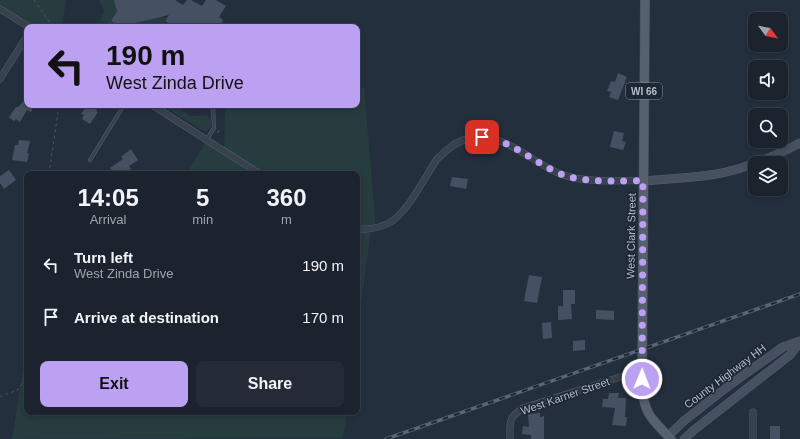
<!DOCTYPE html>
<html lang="en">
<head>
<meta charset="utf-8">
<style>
	body { margin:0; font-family:Arial,sans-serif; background:#242b36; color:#f1f3f6; height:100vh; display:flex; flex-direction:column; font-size:15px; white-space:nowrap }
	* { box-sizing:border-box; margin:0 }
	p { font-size:13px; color:#a0a4aa }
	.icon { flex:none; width:22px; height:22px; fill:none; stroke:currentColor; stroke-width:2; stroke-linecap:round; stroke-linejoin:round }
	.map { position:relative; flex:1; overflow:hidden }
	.sheet { position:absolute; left:24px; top:171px; width:336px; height:244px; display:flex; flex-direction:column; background:#1b232e; border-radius:8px; box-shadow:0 2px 6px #0003,0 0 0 1px #39404a }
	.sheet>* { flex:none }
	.guide { position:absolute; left:24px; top:24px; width:336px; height:84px; border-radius:8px; box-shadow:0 2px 6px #0003,0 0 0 1px #39404a; background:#bca0f2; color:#111; overflow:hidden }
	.needle { width:26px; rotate:122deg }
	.controls { position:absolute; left:748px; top:12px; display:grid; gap:8px }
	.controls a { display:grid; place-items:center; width:40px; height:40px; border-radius:8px; background:#1b232e; box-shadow:0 2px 6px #0003,0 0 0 1px #39404a; font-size:20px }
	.pin { position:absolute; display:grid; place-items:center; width:34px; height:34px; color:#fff; margin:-17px; border-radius:8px; box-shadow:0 2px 6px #0006 }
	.me { position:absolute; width:44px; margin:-22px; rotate:1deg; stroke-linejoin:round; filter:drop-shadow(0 0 3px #0008) }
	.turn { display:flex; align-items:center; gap:14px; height:84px; padding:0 16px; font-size:18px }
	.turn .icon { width:52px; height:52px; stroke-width:2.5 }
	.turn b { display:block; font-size:28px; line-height:34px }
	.eta { display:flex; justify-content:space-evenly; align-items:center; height:68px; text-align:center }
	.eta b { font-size:24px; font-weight:700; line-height:28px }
	.action { display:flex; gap:8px; margin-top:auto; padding:8px 16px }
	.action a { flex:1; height:46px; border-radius:8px; background:#bca0f2; color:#111; font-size:16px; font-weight:700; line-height:46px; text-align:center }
	.action a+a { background:#242b36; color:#f1f3f6 }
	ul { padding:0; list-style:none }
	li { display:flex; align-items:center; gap:12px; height:52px; padding:0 16px }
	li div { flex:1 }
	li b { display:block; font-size:15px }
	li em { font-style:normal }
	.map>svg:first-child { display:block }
	.green { fill:#263c3f }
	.building { fill:#455162 }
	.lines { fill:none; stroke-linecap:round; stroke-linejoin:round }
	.lane-casing { stroke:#565f6c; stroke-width:4 }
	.street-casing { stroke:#565f6c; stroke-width:7 }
	.secondary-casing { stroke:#565f6c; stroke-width:9 }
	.primary-casing { stroke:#414a57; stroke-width:10 }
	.path { stroke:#44595c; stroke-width:1; stroke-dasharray:3 3; stroke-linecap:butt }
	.lane { stroke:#38414e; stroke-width:3 }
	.street { stroke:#38414e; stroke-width:6 }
	.secondary { stroke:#465061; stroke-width:8 }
	.primary { stroke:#56606e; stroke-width:9 }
	.rail-casing { stroke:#5a6575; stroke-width:3.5 }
	.rail { stroke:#1d2633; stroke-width:2; stroke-dasharray:6; stroke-linecap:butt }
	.route { stroke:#bca0f2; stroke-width:7; stroke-dasharray:0 12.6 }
	.labels { text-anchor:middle; stroke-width:3; stroke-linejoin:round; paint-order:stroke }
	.shield { fill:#1d2633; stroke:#878f9c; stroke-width:1 }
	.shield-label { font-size:10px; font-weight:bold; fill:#b4bcc9 }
	.street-label { font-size:11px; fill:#b4bcc9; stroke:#1d2633 }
</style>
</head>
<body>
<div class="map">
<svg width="800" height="439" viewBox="0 0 800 439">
	<rect width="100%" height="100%" fill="#242f3e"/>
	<!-- green -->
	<path class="green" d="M0 0H66L62 27H32L0 8Z
		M99 0H114L117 11 108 25 100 20 104 11Z
		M161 16 166 19 161 27H132L135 23Z
		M357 84 364 88 376 229H371L357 335V174H186L207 140 224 151 225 105H357Z
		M161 105H173L191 116 206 115 211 119V128L207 131H204Z
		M27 345V412H347L343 438 12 439Z"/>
	<!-- building -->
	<path class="building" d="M114 0H175L183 5 187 0H191L202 6 206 0H216L226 6 219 17 223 20 219 27H174L165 21 169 15 135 23 132 27H121L111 21 117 11Z
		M618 73 627 77 618 100 609 97 611 92 607 91 611 81 615 82Z
		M27 95V105H35L31 112 27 110 20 122 16 119 14 121 9 117 16 107H18L21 104Z
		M87 105H100L96 111 98 112 90 124 82 119 84 115 81 114Z
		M614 131 624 133 622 141 626 142 623 150 610 147Z
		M19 140 30 141 27 153 29 154 27 162 12 160 15 145H18Z
		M131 149 138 160 129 166 131 169 122 174H114L110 168 123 159 121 157Z
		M9 170 16 180 4 189 0 183V176Z
		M452 177 468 179 466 189 450 186Z
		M529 275 542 277 537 303 524 301Z
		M563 290H575V304H571L572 319 558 320V306H563Z
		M596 310 614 311V320L596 319Z
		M551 322 552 338 543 339 542 323Z
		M585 340V350L573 351V341Z
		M609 393H619L618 398H626L625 417H627L626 426 612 425 615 408 602 407 603 399H608Z
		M540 413V417L544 416V439H531V435L522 434 523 426 529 427 528 414Z
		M770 426H780V439H770Z"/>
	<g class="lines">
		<defs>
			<path id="lane" d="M207 139 214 128 213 105
				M90 160 124 105"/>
			<path id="street" d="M0 9 29 27
				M0 79 27 36
				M152 105 260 174
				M357 229C388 231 401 217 416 193 423 182 430 170 437 159 446 150 455 142 467 139 508 129 534 168 570 177 594 183 620 180 643 181
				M510 439C510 422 508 418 523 408L642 370
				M753 439V412"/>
			<path id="secondary" d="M643 181C675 178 710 178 741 168 761 162 781 153 800 143
				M668 436 685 420 731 384 783 347 800 341
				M684 439 694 430 790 355 800 342"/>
			<path id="primary" d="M645 0 642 387C644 415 653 420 671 439"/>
		</defs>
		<!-- lane casing -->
		<use href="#lane" class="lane-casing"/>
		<!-- street casing -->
		<use href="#street" class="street-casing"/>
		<!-- secondary casing -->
		<use href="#secondary" class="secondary-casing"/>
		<!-- primary casing -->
		<use href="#primary" class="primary-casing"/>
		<!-- path -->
		<path class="path" d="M34 0 53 27
			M109 22 117 27
			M218 133 219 130
			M49 174 59 105
			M0 397 19 389 23 382 25 332 27 319"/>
		<!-- lane -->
		<use href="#lane" class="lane"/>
		<!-- street -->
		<use href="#street" class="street"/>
		<!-- secondary -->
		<use href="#secondary" class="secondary"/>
		<!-- primary -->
		<use href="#primary" class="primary"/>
		<defs>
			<path id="rail" d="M386 439 800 294"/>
		</defs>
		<!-- rail casing -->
		<use href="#rail" class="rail-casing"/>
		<!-- rail -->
		<use href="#rail" class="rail"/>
	</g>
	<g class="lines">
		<!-- route -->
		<path class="route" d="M482 137C512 140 534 163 561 174 585 184 618 180 643 181L642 379"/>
	</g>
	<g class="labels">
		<!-- shield labels -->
		<rect class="shield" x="626" y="83" width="36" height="16" rx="3"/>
		<g class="shield-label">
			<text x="644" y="95">WI 66</text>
		</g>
		<!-- street labels -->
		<g class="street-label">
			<text transform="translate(631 236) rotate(-89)" y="4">West Clark Street</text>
			<text transform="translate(725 376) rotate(-37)" y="4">County Highway HH</text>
			<text transform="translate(565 396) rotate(-19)" y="4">West Karner Street</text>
		</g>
	</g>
</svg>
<div class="controls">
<a><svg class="needle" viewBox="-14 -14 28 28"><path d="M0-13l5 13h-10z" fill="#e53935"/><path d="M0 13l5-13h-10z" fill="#a0a4aa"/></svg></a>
<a><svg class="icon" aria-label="sound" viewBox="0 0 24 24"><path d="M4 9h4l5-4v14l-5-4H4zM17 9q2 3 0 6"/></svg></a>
<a><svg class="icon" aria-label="search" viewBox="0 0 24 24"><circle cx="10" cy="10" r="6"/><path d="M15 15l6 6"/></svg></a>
<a><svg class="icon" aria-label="layers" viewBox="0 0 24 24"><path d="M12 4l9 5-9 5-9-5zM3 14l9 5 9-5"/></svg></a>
</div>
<div class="pin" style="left:482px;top:137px;background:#d93025"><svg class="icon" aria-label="arrive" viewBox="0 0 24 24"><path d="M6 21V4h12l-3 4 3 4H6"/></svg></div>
<svg class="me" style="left:642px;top:379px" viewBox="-20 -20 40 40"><circle r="17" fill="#bca0f2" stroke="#fff" stroke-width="3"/><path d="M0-11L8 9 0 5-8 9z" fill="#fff"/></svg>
<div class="guide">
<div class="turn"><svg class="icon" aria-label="left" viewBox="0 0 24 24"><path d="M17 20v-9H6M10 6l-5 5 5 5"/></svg><div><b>190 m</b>West Zinda Drive</div></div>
</div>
<section class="sheet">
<div class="eta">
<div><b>14:05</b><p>Arrival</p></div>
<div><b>5</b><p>min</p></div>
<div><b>360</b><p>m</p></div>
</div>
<ul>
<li><svg class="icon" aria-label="left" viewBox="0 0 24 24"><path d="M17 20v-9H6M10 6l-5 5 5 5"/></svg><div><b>Turn left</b><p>West Zinda Drive</p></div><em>190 m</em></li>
<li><svg class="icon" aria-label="arrive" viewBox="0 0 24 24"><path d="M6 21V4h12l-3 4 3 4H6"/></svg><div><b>Arrive at destination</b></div><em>170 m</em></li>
</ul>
<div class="action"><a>Exit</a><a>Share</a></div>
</section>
</div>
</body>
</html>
